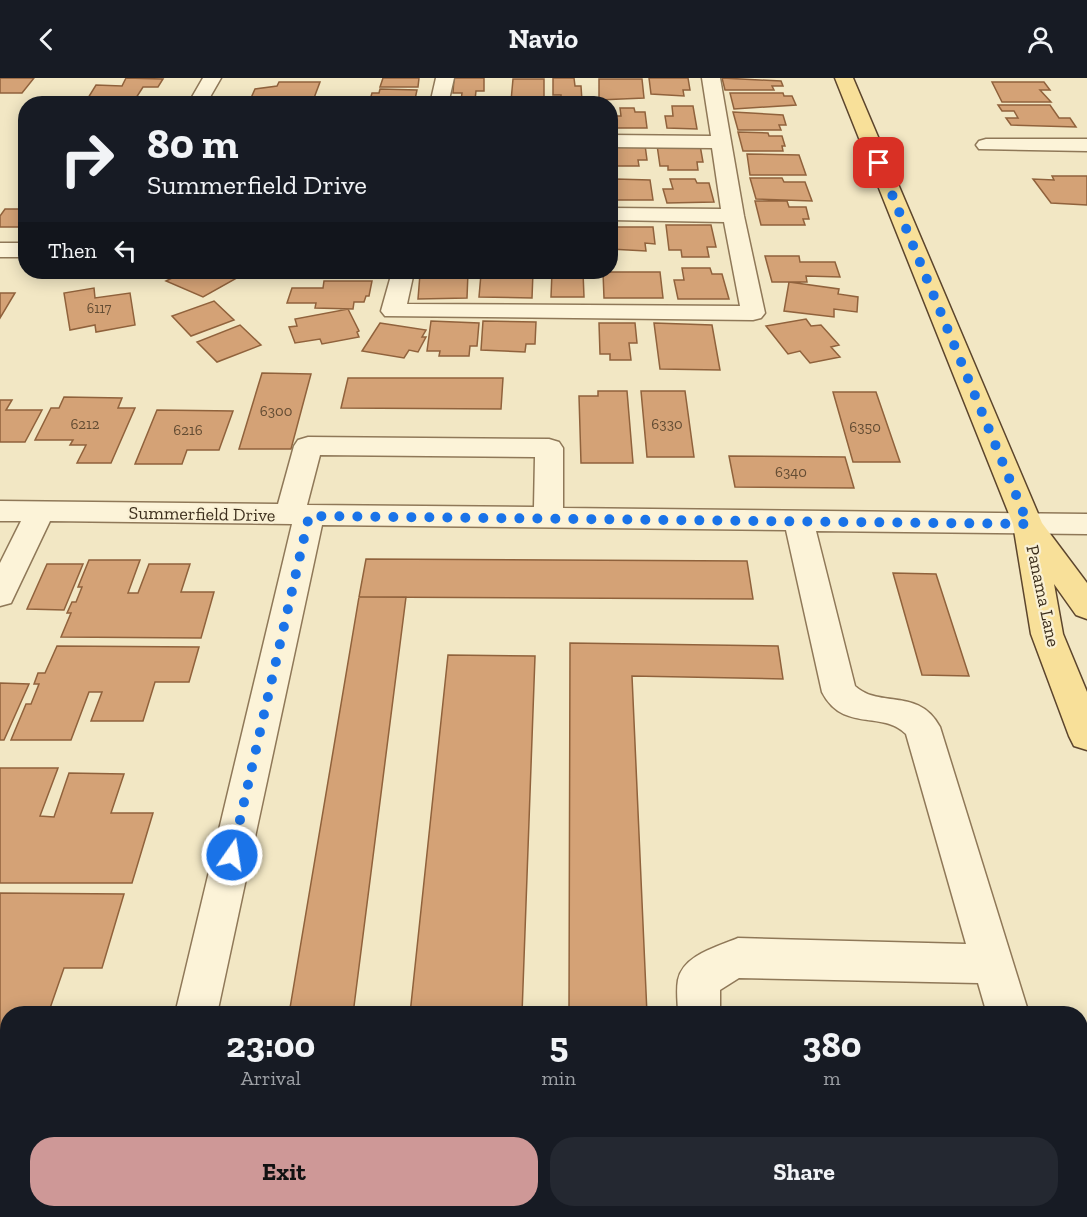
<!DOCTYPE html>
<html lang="en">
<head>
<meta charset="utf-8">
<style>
	body { margin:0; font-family:"Zilla Slab",serif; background:#242831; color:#f1f3f6; height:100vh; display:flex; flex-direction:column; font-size:22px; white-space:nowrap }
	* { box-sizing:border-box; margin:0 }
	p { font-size:20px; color:#9ea1a6 }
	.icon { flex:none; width:33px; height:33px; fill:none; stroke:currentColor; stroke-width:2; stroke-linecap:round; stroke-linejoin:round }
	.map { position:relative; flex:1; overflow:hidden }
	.details { position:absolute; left:0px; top:928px; width:1088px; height:212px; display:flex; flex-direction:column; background:#171b24; border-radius:24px 24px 0 0; box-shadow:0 3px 15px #0003 }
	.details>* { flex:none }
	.guide { position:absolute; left:18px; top:18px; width:600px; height:183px; border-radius:24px; box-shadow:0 3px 15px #0003; background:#171b24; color:#f1f3f6; overflow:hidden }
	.pin { position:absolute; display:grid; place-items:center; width:51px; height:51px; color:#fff; margin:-26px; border-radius:12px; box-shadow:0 3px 9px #0006 }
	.me { position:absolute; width:66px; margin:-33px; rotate:13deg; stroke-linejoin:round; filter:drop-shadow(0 0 4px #0008) }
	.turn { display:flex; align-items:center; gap:21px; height:126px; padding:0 30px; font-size:27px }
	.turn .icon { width:78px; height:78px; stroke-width:2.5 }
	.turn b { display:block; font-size:42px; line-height:51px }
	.then { display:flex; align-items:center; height:57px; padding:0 30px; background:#0003; gap:12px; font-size:22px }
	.eta { display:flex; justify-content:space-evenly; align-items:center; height:102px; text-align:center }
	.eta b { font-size:36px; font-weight:800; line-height:42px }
	.button { display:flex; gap:12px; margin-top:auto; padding:12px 30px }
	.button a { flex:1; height:69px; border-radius:24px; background:#ce9897; color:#111; font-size:24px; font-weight:800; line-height:69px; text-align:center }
	.button a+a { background:#242831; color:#f1f3f6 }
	header { display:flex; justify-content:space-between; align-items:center; height:78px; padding:0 30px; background:#171b24; font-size:27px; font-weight:800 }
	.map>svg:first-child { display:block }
	.building { fill:#d4a276; stroke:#90623c; stroke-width:1.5 }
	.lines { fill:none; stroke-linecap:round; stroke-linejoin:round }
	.minor-casing { stroke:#8f7858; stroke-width:3 }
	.major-casing { stroke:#5c452d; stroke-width:3 }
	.minor { fill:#fcf3d8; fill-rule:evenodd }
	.major { fill:#f8e099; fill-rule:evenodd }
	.route { stroke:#1a73e8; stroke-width:10; stroke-dasharray:0 18 }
	.labels { text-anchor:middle; stroke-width:4.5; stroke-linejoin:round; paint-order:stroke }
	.far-number-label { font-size:14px; fill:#634c33 }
	.number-label { font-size:15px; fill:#634c33 }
	.street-label { font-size:18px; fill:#3d2f1d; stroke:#f9f0d4 }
</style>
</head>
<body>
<header><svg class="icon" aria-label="back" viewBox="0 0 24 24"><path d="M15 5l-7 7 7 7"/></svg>Navio<svg class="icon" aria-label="person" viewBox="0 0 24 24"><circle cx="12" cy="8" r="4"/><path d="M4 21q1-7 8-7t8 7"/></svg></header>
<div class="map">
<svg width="1087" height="1139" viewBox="0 0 1087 1139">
	<rect width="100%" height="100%" fill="#f2e7c4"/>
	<!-- building -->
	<path class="building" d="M0 0H34L22 15H0Z
		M126 0 163 1 158 9H143L136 20H88L96 7 122 8Z
		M383 0H419L418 9H380Z
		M454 0H484V13H476L475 22H461L462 15H453Z
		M553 0H574L575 8H581L582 23H561V17H553Z
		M649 0H688L690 12H683L684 18 651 16Z
		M722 0 781 3 783 8H772L774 12H725Z
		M513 1H544V23H511Z
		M599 1H642L644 20 599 22Z
		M279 4H320L314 20H251L255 11 277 8Z
		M992 4H1044L1050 12H1040L1051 24H1002Z
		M380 11 417 12 414 26 369 25 372 15H379Z
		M730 15H783L784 18H792L796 27 734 31Z
		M998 27H1050L1059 40H1070L1076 49 1011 47 1006 40H1018L1014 33H1002Z
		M672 28H693L697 51 667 50 665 38H673Z
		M620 30H634L635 34H645L647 50H616L615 38H621Z
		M733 34 783 37 786 47H779L781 52H738Z
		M738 54 768 55 769 58H782L785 68H782L783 73H743Z
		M610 66 645 67 647 82H638L639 88H614V84H610Z
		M657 67H700L703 84H697L698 92H668V88H660Z
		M747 76 799 77 806 97H750Z
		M1052 98H1087V127L1051 125 1033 101 1054 102Z
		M750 100H782L784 104H805L812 123 756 121Z
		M615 101 650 102 653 122H610V107H615Z
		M670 101H695L697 105H709L714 124 667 125 663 111H673Z
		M755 123H787L789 129H806L809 141H803L805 147H761Z
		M5 131H26V149H0V138Z
		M666 147H711L716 169H707L709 179H682L681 172H669Z
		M610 149H653L655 166 645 165 646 173 610 171Z
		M765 178H799L800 184H835L840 199 806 198 807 204H772Z
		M682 190H710L712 196H722L729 221H678L674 202H684Z
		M170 194H238L244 196 203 219 166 203 178 197Z
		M430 194H468L467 220 418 221 420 196H429Z
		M492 194H533L532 220 479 219 481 196H492Z
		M552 194H583L584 219H551Z
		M603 194H660L663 220H604Z
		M324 203H372L369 218H366L364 224H354L353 231 315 230 316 225H287L292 210H323Z
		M789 204 839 211 838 216 858 219 857 234 834 231V239L784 233Z
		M94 210 95 220 130 215 135 247 96 254 95 247 70 252 64 215Z
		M0 215H15L0 240Z
		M214 223 234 242 191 258 172 238Z
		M348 231 359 253 357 254 359 259 322 266 320 261 295 265 289 249 297 248 295 241Z
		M806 241 811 248 821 247 839 267 831 269 840 279 810 285 800 273 788 276 766 248Z
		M431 243 479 245 477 268H470L469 278H439L440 273H427Z
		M483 243 536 244 535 266H526L525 274 481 272Z
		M380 245 426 252 422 259H426L418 274 409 272 404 280 362 273Z
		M599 245H635L637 265H629L631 282H610V276H600Z
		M654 245 712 247 720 292 660 291Z
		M240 247 261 267 217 284 197 264Z
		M262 295 311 296 291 371H239Z
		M348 300H503L501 331 341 330Z
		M598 313H627L633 385H581L579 318H598Z
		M641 313H685L694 379H647Z
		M833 314H876L900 384H853Z
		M64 319 122 320 118 330H135L111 385H77L86 367H70L73 362H35L51 330H59Z
		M0 322H12L6 332H42L25 364H0Z
		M157 332 233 333 219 372H187L182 386H135Z
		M729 378 845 379 854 410 735 409Z
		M366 481 747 483 753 521 359 519Z
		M89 482H140L128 515H138L149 486H190L181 514H214L201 560 61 559 71 535H67L72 524H76L82 509H78Z
		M47 486H83L64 532 27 531Z
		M893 495 936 496 969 598 922 597Z
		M359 519H406L353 936H289Z
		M570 565 778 568 783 601 632 598 647 936H569Z
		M57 568 199 569 189 604H155L143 643H91L102 614H89L71 662H11L26 626H31L39 606H34L38 595H45Z
		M448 577 535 578 522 936H410Z
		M0 605 29 606 4 662H0Z
		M0 690H58L40 738 54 739 69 695 124 696 111 735H153L132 805H0Z
		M0 815 124 816 102 890H64L48 936H8V957H0Z
		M0 995H8V1132H30L28 1139H0Z
		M256 1132H328L327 1139H255Z
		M389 1132H515V1139H389Z
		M568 1132H656V1139H568Z
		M778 1132H978L979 1139H779Z"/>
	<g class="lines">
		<defs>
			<path id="minor" d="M203 0H221L206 26H188Z
				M436 0H454L448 26H430Z
				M702 0H720L744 138 765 235 761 240 753 242 385 238 381 233 392 194H414L407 226 740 228 724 144 610 142V130L721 131 712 70 610 69V57L711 58Z
				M986 61H1087V73L979 71 976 67 979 63Z
				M0 165H26V179H0Z
				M308 359 549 361 559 364 563 370V430L1087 436V456L816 453 855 608C880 631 919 609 940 649L1029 936H987L978 905 739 900 720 912V936H678C678 925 676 913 678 902 683 877 717 869 738 860L966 866 906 656C883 632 843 655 822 614L786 452 322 447 217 936H175L292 446 50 443 11 525 0 528V485L21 443H0V423L278 426 294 368 298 362ZM320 377 535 379 534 429 307 427Z
				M1080 1117 1087 1139H1040L1038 1132H1080Z
				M127 1132H175L174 1139H126Z
				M692 1132H740V1139H692Z"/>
			<path id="major" d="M835 0H853L1042 445 1087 505V541L1076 537 1054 506 1063 556 1087 614V672L1074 668 1069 658 1031 556 1013 446Z"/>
		</defs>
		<!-- minor casing -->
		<use href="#minor" class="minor-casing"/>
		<!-- major casing -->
		<use href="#major" class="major-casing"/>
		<!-- minor -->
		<use href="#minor" class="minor"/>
		<!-- major -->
		<use href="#major" class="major"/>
	</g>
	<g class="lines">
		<!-- route -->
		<path class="route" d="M232 777 309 438 1028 446 879 85"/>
	</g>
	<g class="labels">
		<!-- far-number labels -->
		<g class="far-number-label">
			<text x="99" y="235">6117</text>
		</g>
		<!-- number labels -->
		<g class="number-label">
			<text x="276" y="338">6300</text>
			<text x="85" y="351">6212</text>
			<text x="667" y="351">6330</text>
			<text x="865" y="354">6350</text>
			<text x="188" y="357">6216</text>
			<text x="791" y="399">6340</text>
		</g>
		<!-- street labels -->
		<g class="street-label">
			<text transform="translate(202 436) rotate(1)" y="6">Summerfield Drive</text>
			<text transform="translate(1043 518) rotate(78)" y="6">Panama Lane</text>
		</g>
	</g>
</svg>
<div class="pin" style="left:879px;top:85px;background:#d93025"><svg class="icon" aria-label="arrive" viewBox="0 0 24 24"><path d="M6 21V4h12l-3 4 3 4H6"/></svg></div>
<svg class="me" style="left:232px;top:777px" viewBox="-20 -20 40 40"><circle r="17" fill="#1a73e8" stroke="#fff" stroke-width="3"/><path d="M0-11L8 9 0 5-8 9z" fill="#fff"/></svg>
<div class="guide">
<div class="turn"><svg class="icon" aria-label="right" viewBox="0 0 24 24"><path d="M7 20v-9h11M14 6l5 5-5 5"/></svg><div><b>80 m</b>Summerfield Drive</div></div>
<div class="then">Then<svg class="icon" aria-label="left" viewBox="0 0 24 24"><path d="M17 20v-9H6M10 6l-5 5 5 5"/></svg></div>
</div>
<section class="details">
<div class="eta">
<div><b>23:00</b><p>Arrival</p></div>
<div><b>5</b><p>min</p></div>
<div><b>380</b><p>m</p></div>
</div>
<div class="button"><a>Exit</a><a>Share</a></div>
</section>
</div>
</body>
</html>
